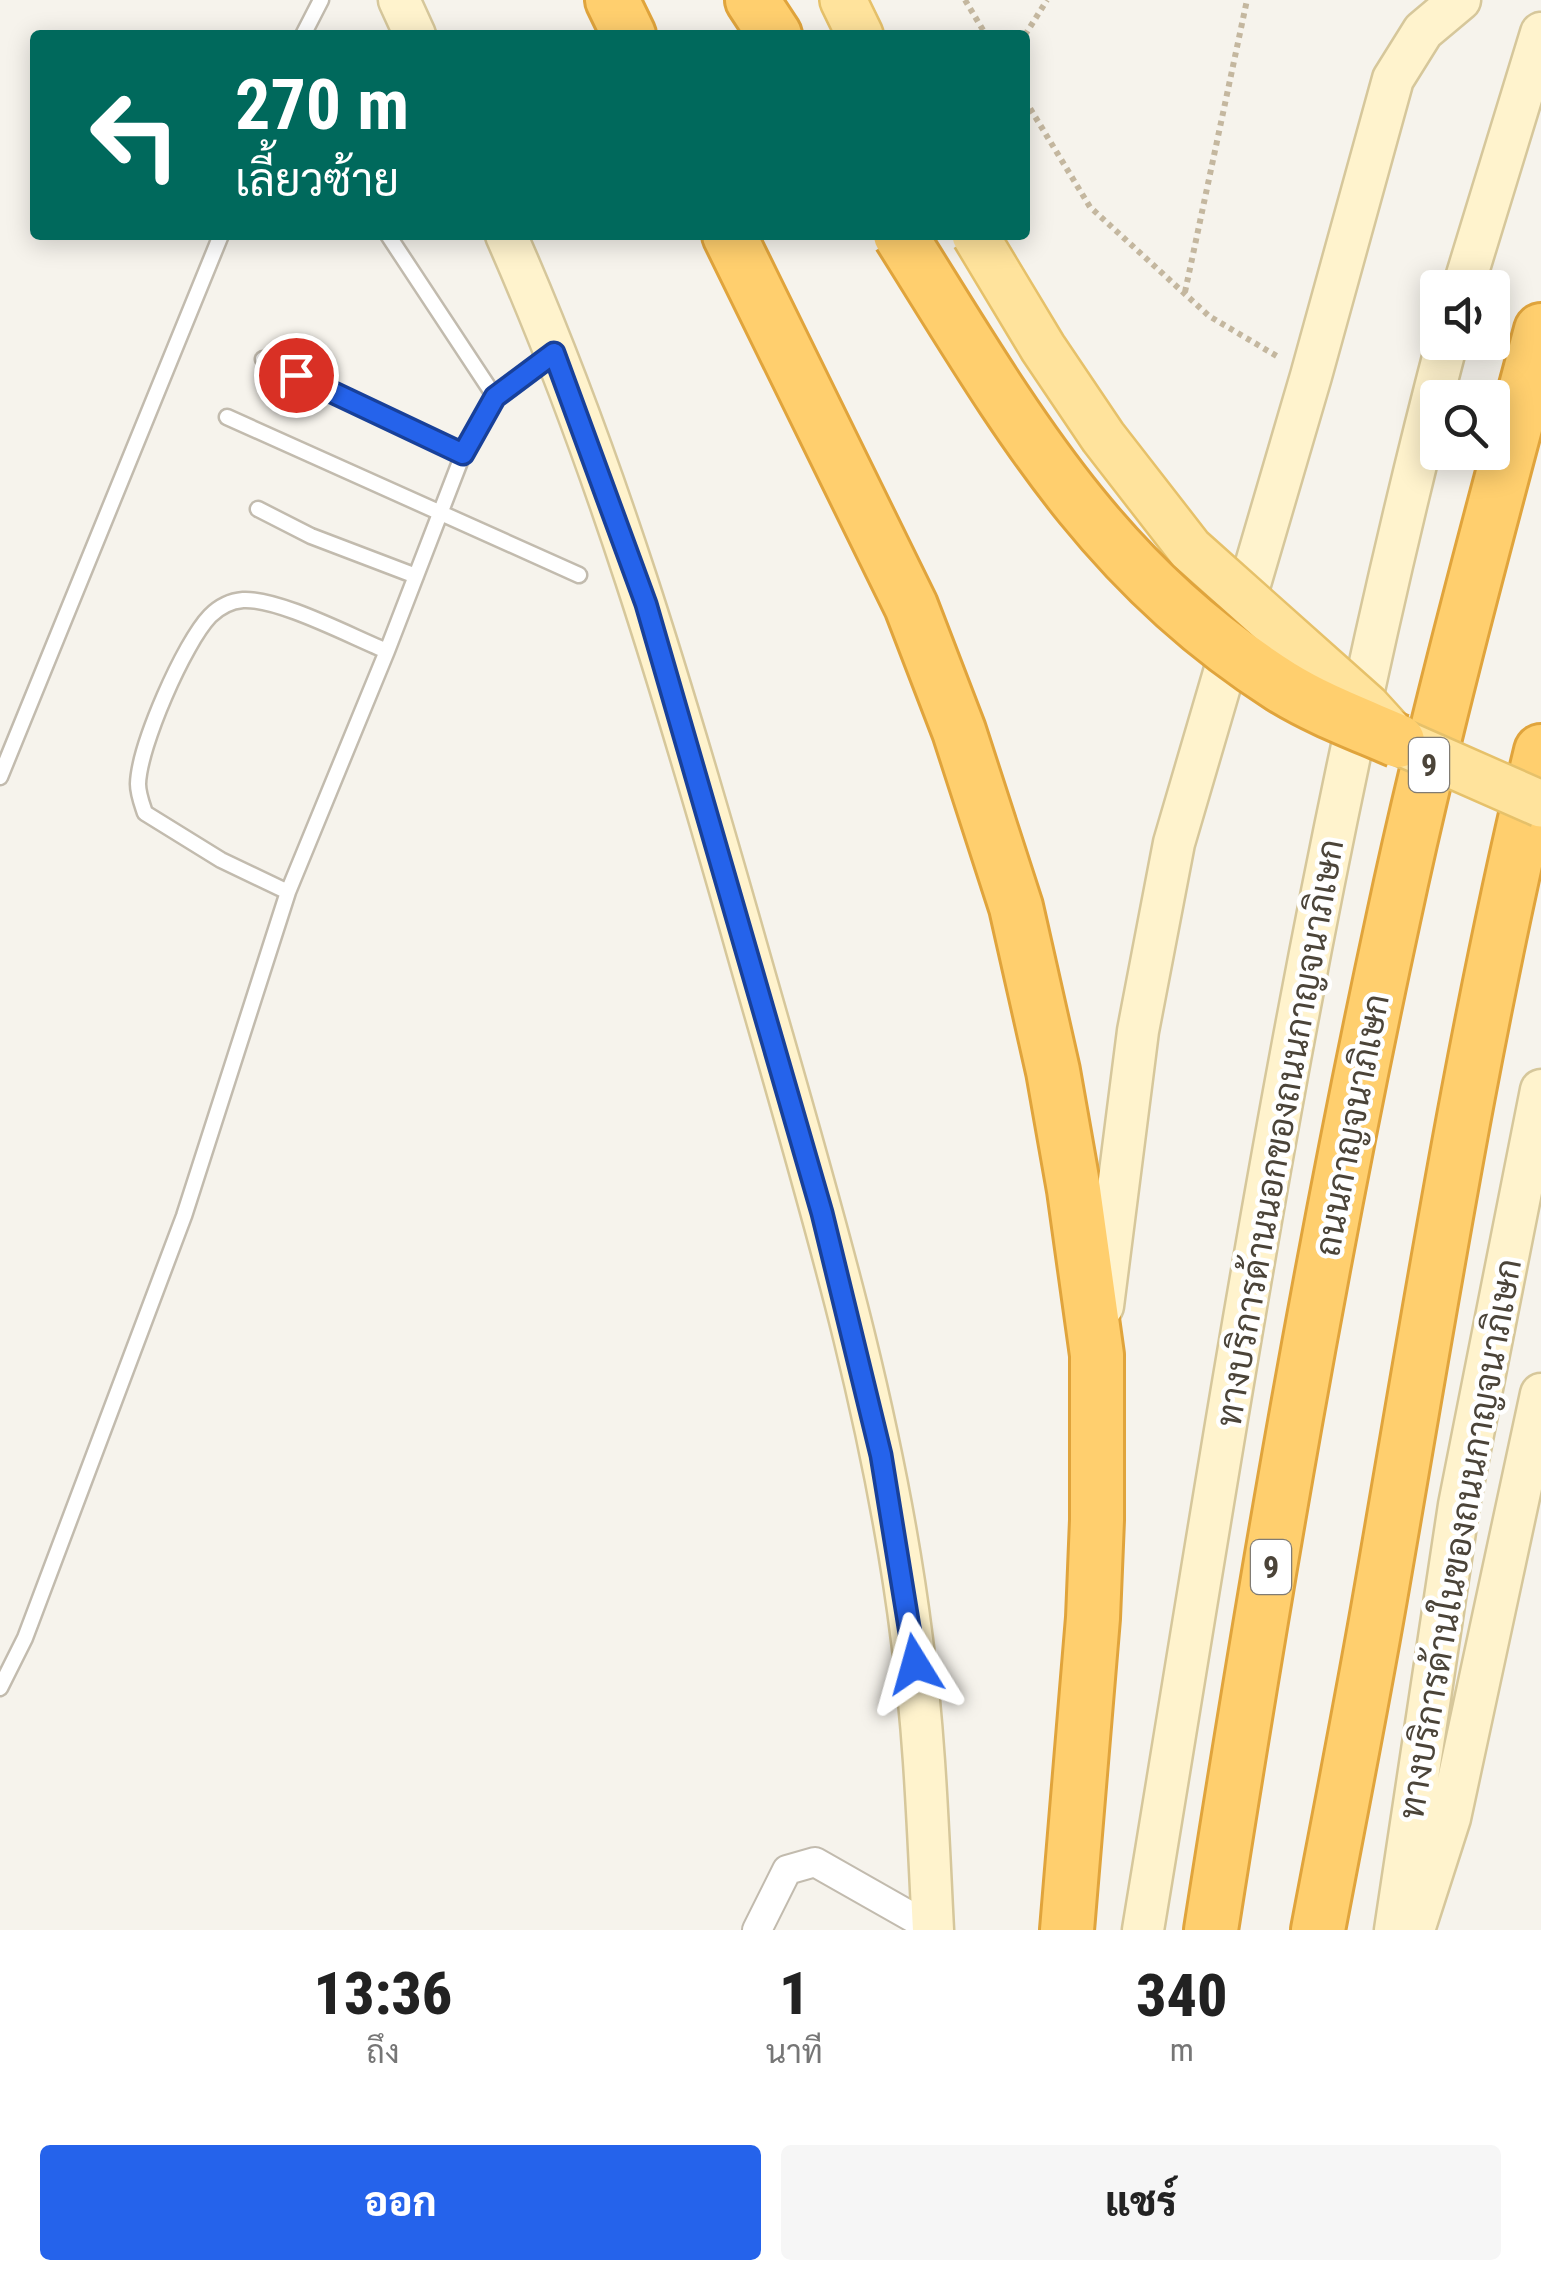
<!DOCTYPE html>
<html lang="th">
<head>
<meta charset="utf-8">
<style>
	body { margin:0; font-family:"Roboto Condensed",Sarabun,sans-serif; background:#f6f6f6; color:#222; height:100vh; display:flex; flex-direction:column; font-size:38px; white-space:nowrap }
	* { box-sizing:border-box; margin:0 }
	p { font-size:32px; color:#767676 }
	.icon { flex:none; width:55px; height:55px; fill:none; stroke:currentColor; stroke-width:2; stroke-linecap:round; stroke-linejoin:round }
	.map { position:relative; height:1930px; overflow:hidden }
	.details { display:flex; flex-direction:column; background:#fff; flex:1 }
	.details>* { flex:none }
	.top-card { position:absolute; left:30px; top:30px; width:1000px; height:210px; border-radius:10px; box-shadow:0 5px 25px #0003; background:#00695c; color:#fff; overflow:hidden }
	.fabs { position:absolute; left:1420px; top:270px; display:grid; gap:20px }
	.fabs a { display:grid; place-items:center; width:90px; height:90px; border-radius:10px; background:#fff; box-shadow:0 5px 25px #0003; font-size:50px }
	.pin { position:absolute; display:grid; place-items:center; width:85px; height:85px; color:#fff; margin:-42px; border:5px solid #fff; border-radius:50%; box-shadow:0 2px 10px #0007 }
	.me { position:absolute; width:110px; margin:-55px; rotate:352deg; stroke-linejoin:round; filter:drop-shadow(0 0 8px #0008) }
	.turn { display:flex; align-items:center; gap:35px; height:210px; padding:0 40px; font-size:45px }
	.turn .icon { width:130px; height:130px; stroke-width:2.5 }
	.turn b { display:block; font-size:70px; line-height:85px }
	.eta { display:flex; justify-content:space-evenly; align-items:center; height:170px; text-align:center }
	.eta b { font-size:60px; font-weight:800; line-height:70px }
	.button { display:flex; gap:20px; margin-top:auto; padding:20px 40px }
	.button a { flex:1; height:115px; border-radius:10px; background:#2563eb; color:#fff; font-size:40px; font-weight:800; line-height:115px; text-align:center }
	.button a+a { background:#f6f6f6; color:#222 }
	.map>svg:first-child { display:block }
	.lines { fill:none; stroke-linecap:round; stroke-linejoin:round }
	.lane-casing { stroke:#c2bbae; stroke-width:19 }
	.street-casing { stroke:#c2bbae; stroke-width:32 }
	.secondary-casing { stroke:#d6c79b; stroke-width:45 }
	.primary-casing { stroke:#e6c16a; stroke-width:50 }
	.highway-casing { stroke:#e0a43c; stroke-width:58 }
	.path { stroke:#c4b79f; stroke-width:6; stroke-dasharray:5 5; stroke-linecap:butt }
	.lane { stroke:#fff; stroke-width:14 }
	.street { stroke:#fff; stroke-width:28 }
	.secondary { stroke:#fff3cd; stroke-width:40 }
	.primary { stroke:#ffe39c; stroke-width:45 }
	.highway { stroke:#ffcf6e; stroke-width:52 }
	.primary-bridge-casing { stroke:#e6c16a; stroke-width:50; stroke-linecap:butt }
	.highway-bridge-casing { stroke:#e0a43c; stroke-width:58; stroke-linecap:butt }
	.primary-bridge { stroke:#ffe39c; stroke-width:45 }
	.highway-bridge { stroke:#ffcf6e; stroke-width:52 }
	.route-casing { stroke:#184099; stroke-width:25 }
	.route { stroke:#2563eb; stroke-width:18 }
	.labels { text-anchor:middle; stroke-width:9; stroke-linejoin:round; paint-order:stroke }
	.shield { fill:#fff; stroke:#817c74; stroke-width:2.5 }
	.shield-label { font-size:32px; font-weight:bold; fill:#4b4439 }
	.street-label { font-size:35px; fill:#4b4439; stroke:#fff }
</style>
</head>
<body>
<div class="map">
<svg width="1541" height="1930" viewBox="0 0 1541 1930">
	<rect width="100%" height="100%" fill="#f6f3ec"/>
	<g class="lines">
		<defs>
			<path id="lane" d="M303 35 321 0
				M388 235 495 397
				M263 359 463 454
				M227 417 579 575
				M258 509 311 536 416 576
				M0 777 221 235
				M288 892 221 860 145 813C142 804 138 794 138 784 139 746 184 643 210 616 219 607 231 601 243 600 279 598 352 637 387 651
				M0 1688 25 1638 184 1216 288 892 387 651 463 454 495 397 551 355"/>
			<path id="street" d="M757 1930 787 1870 815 1862 933 1929"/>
			<path id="secondary" d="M399 0 415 35
				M506 235C605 459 674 693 741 928 807 1162 882 1397 912 1640 925 1736 928 1833 933 1930
				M1463 288 1541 33
				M1103 1306 1138 1031 1174 843 1311 376 1393 79 1423 31 1460 0
				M1143 1930C1231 1398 1310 864 1447 342
				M1395 1930 1459 1505 1541 1090
				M1414 1930 1450 1818 1541 1394"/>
			<path id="primary" d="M843 0 860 35"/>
			<path id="highway" d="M612 0 629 35
				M752 0 775 35
				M729 235 911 606 959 731 1016 907 1053 1071 1074 1190 1097 1355V1520L1093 1618 1067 1930
				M1211 1930C1264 1592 1321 1254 1393 920 1435 722 1489 526 1541 330
				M1318 1930C1340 1814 1363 1698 1383 1581 1431 1304 1475 1024 1541 751"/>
		</defs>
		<!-- lane casing -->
		<use href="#lane" class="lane-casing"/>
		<!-- street casing -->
		<use href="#street" class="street-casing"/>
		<!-- secondary casing -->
		<use href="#secondary" class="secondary-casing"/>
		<!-- primary casing -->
		<use href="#primary" class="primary-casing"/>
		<!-- highway casing -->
		<use href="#highway" class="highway-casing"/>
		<!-- path -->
		<path class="path" d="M965 0 986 35
			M1025 35 1047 0
			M1025 100 1090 207 1209 316 1280 358
			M1185 292 1247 0"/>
		<!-- lane -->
		<use href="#lane" class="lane"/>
		<!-- street -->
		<use href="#street" class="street"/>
		<!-- secondary -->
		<use href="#secondary" class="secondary"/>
		<!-- primary -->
		<use href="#primary" class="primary"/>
		<!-- highway -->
		<use href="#highway" class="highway"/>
		<defs>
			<path id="primary-bridge" d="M975 235 1043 348 1103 437 1190 549 1367 707 1398 741 1541 804"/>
			<path id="highway-bridge" d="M900 235C1012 413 1097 569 1281 686 1318 709 1359 724 1398 741"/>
		</defs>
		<!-- primary-bridge casing -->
		<use href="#primary-bridge" class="primary-bridge-casing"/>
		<!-- highway-bridge casing -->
		<use href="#highway-bridge" class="highway-bridge-casing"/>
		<!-- primary-bridge -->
		<use href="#primary-bridge" class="primary-bridge"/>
		<!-- highway-bridge -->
		<use href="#highway-bridge" class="highway-bridge"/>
	</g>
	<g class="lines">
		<defs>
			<path id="route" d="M296 375 463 454 495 397 554 353 646 604 822 1213 881 1455 915 1664"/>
		</defs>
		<!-- route casing -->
		<use href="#route" class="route-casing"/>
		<!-- route -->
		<use href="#route" class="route"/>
	</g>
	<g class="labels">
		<!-- shield labels -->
		<g class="shield">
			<rect x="1409" y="738" width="40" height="54" rx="8"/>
			<rect x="1251" y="1540" width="40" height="54" rx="8"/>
		</g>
		<g class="shield-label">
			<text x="1429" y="776">9</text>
			<text x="1271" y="1578">9</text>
		</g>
		<!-- street labels -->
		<g class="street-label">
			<text transform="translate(1352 1125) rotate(-79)" y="12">ถนนกาญจนาภิเษก</text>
			<text transform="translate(1280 1133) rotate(-80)" y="12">ทางบริการด้านนอกของถนนกาญจนาภิเษก</text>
			<text transform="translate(1460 1539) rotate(-80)" y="12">ทางบริการด้านในของถนนกาญจนาภิเษก</text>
		</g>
	</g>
</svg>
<div class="fabs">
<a><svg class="icon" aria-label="sound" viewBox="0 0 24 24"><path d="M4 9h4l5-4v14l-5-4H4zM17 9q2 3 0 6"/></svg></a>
<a><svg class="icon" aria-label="search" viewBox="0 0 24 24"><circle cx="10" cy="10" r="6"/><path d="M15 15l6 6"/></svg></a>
</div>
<div class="pin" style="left:296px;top:375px;background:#d93025"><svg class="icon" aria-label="arrive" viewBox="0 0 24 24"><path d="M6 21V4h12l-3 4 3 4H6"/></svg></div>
<svg class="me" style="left:915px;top:1664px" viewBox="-20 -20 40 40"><path d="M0-17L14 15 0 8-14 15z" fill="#2563eb" stroke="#fff" stroke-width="4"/></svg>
<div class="top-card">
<div class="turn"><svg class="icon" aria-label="left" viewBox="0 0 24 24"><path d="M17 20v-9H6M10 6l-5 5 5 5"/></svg><div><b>270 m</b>เลี้ยวซ้าย</div></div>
</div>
</div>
<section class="details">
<div class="eta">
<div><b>13:36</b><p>ถึง</p></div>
<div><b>1</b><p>นาที</p></div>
<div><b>340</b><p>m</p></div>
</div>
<div class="button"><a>ออก</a><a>แชร์</a></div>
</section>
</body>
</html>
